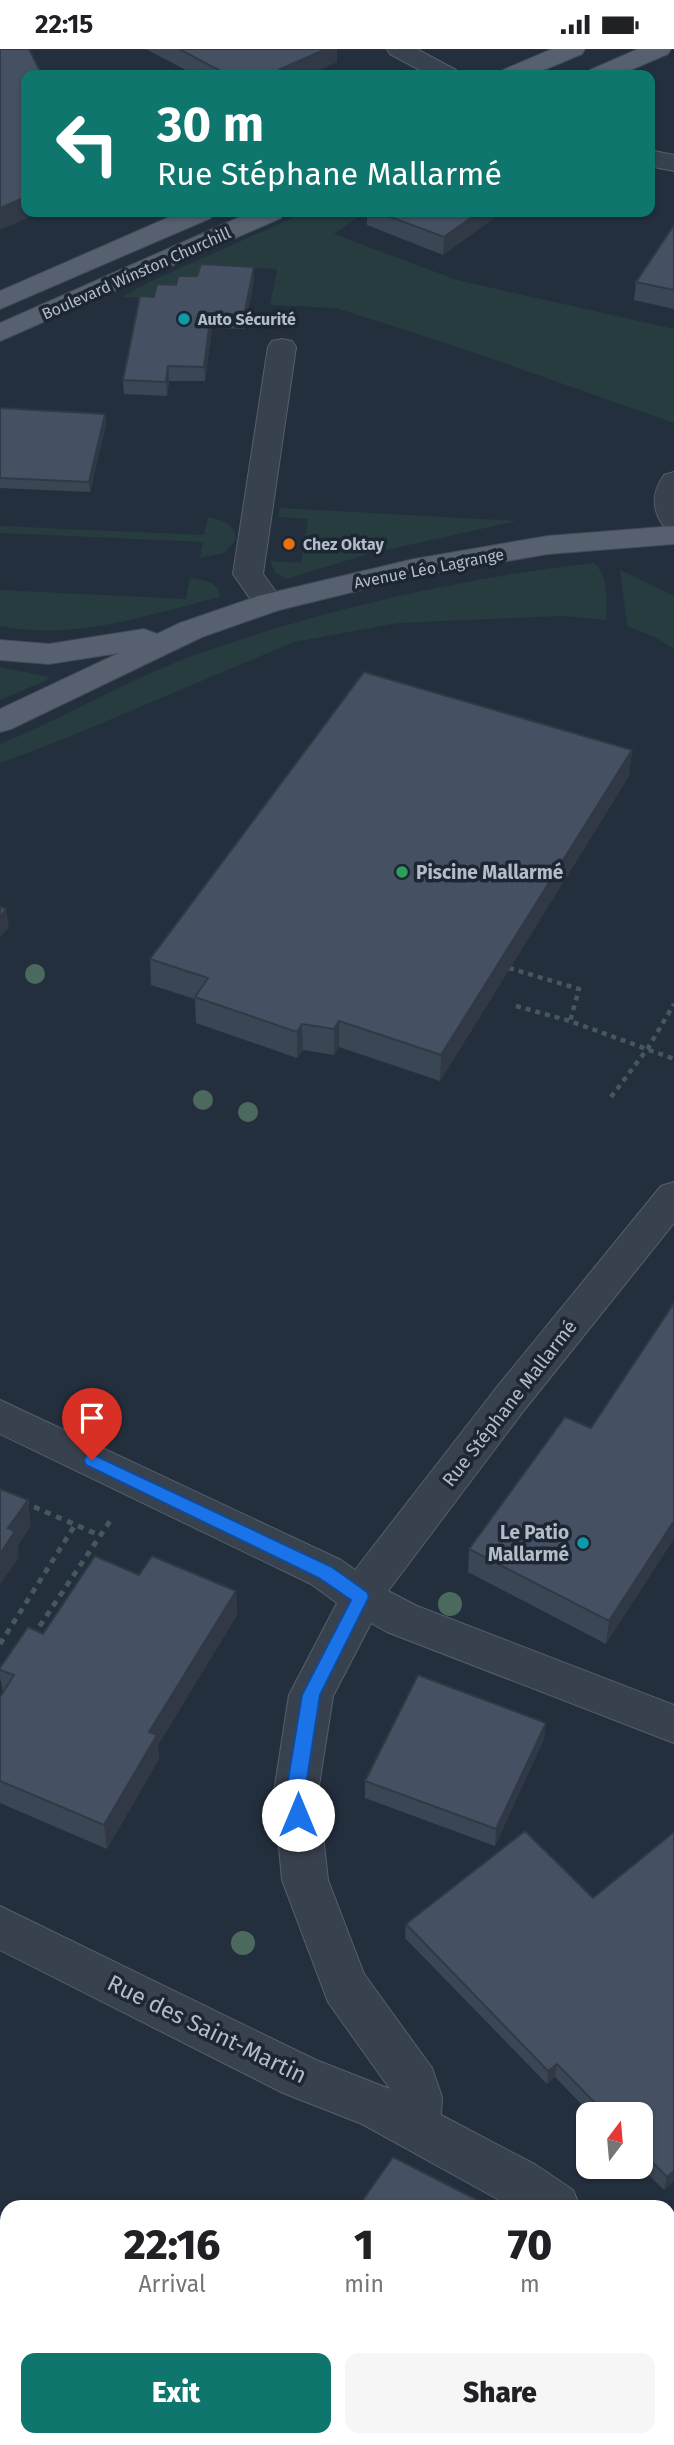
<!DOCTYPE html>
<html lang="en">
<head>
<meta charset="utf-8">
<style>
	body { margin:0; font-family:"Fira Sans",sans-serif; background:#f6f6f6; color:#202124; height:100vh; display:flex; flex-direction:column; font-size:26px; white-space:nowrap }
	* { box-sizing:border-box; margin:0 }
	p { font-size:23px; color:#757577 }
	.icon { flex:none; width:38px; height:38px; fill:none; stroke:currentColor; stroke-width:2; stroke-linecap:round; stroke-linejoin:round }
	.map { position:relative; flex:1; overflow:hidden }
	.details { position:absolute; left:0px; top:2151px; width:676px; height:247px; display:flex; flex-direction:column; background:#fff; border-radius:21px 21px 0 0; box-shadow:0 2px 5px #0004 }
	.details>* { flex:none }
	.top-card { position:absolute; left:21px; top:21px; width:634px; height:147px; border-radius:14px; box-shadow:0 2px 5px #0004; background:#0f766e; color:#fff; overflow:hidden }
	.needle { width:46px; rotate:16deg }
	.buttons { position:absolute; left:576px; top:2053px; display:grid; gap:14px }
	.buttons a { display:grid; place-items:center; width:77px; height:77px; border-radius:14px; background:#fff; box-shadow:0 2px 5px #0004; font-size:35px }
	.pin { position:absolute; display:grid; place-items:center; width:60px; height:60px; color:#fff; margin:-72px -30px; border-radius:50% 50% 50% 0; rotate:-45deg; box-shadow:0 0 7px #0007 }
	.pin .icon { rotate:45deg }
	.me { position:absolute; width:77px; margin:-38px; rotate:0deg; stroke-linejoin:round; filter:drop-shadow(0 0 5px #0008) }
	.turn { display:flex; align-items:center; gap:24px; height:147px; padding:0 21px; font-size:32px }
	.turn .icon { width:91px; height:91px; stroke-width:2.5 }
	.turn b { display:block; font-size:49px; line-height:60px }
	.eta { display:flex; justify-content:space-evenly; align-items:center; height:119px; text-align:center }
	.eta b { font-size:42px; font-weight:800; line-height:49px }
	.cta { display:flex; gap:14px; margin-top:auto; padding:14px 21px }
	.cta a { flex:1; height:80px; border-radius:14px; background:#0f766e; color:#fff; font-size:28px; font-weight:800; line-height:80px; text-align:center }
	.cta a+a { background:#f6f6f6; color:#202124 }
	.status { display:flex; justify-content:space-between; align-items:center; height:49px; padding:0 35px; background:#fff; direction:ltr }
	.status svg { height:19px; fill:currentColor }
	.map>svg:first-child { display:block }
	.green { fill:#263c3f }
	.lines { fill:none; stroke-linecap:round; stroke-linejoin:round }
	.minor-casing { stroke:#565f6c; stroke-width:2 }
	.major-casing { stroke:#414a57; stroke-width:2 }
	.path-far1 { stroke:#44595c; stroke-width:4.5; stroke-dasharray:5 5; stroke-linecap:butt }
	.path { stroke:#44595c; stroke-width:5; stroke-dasharray:6 6; stroke-linecap:butt }
	.minor { fill:#38414e; fill-rule:evenodd }
	.major { fill:#56606e; fill-rule:evenodd }
	.tree { fill:#4b6a5d }
	.wall { fill:#3b4654 }
	.shaded-wall { fill:#303945 }
	.building { fill:#455162; stroke:#303945; stroke-width:2 }
	.route { fill:#1a73e8; stroke:#114b97; stroke-width:2 }
	.culture-dot { fill:#0f9aa8; stroke:#1d2633; stroke-width:2.5 }
	.food-dot { fill:#e8710a; stroke:#1d2633; stroke-width:2.5 }
	.leisure-dot { fill:#2e9e5b; stroke:#1d2633; stroke-width:2.5 }
	.labels { text-anchor:middle; stroke-width:7; stroke-linejoin:round; paint-order:stroke }
	.far-street-label { font-size:16px; fill:#b4bcc9; stroke:#1d2633 }
	.far-poi-label { font-size:16px; font-weight:bold; fill:#b4bcc9; stroke:#1d2633; text-anchor:start }
	.poi-label { font-size:19px; font-weight:bold; fill:#b4bcc9; stroke:#1d2633; text-anchor:start }
	.street-label { font-size:19px; fill:#b4bcc9; stroke:#1d2633 }
	.near-street-label { font-size:23px; fill:#b4bcc9; stroke:#1d2633 }
</style>
</head>
<body>
<div class="status"><b>22:15</b><svg viewBox="0 0 49 12"><path d="M0 12V9h3v3zM5 12V6h3v6zM10 12V3h3v9zM15 12V0h3v12zM26 1h20v11H26zM47 4h2v5h-2z"/></svg></div>
<div class="map">
<svg width="674" height="2396" viewBox="0 0 674 2396">
	<rect width="100%" height="100%" fill="#242f3e"/>
	<!-- green -->
	<path class="green" d="M306 163H365L334 185 457 231 674 280V374L461 299 336 259 270 256 277 220 234 218 176 250 122 248 149 233Z
		M280 459 517 472 368 505 286 530 275 523 270 512 301 514 308 470 278 468Z
		M208 468C222 471 235 474 236 491L224 504 200 509 203 493 0 484V477L204 486Z
		M594 514C609 527 606 552 606 571L564 567 398 574 294 593 64 690 0 714V695C67 668 129 630 197 605 325 560 460 529 594 514Z
		M620 521 674 547V600L655 588 627 577Z
		M190 529C203 531 219 532 220 548 147 566 76 592 0 577V541L186 550Z
		M0 618 49 628 45 632 0 651Z"/>
	<g class="lines">
		<defs>
			<path id="minor" d="M387 0H417L456 21 459 26H429L390 5Z
				M649 101 674 106V122L649 117Z
				M282 290 292 292 296 298 263 525 284 554 280 561 269 563 258 561 233 525 268 298 272 292Z
				M674 423V479L663 476C651 459 652 443 664 426Z
				M674 1133V1174L525 1360 388 1542 417 1557 674 1656V1694L387 1583 371 1574 333 1647 318 1743 328 1831 364 1925 432 2019 442 2048 441 2066 536 2116 573 2141 580 2158H512L362 2075 283 2044 0 1901V1857L316 2011 390 2040 328 1953 282 1831 274 1743 289 1646 337 1554 311 1535 0 1385V1351L341 1511 355 1521 497 1338 661 1137Z
				M668 2212 674 2214V2266L668 2264Z
				M137 2390H191L193 2396H139Z"/>
			<path id="major" d="M552 0H585L582 5 532 26H500L503 21Z
				M638 0H671L668 5 619 26H587L590 21Z
				M181 163H215L211 169 0 260V242Z
				M251 163H285L281 169 0 292V274Z
				M674 477V495L548 505 414 528 279 561 202 588 11 680 0 683V660L119 604 49 615 0 611V591L49 595 144 580 157 585 180 574 258 547 414 510 548 487Z"/>
		</defs>
		<!-- minor casing -->
		<use href="#minor" class="minor-casing"/>
		<!-- major casing -->
		<use href="#major" class="major-casing"/>
		<!-- path-far1 -->
		<path class="path-far1" d="M509 919 579 940 570 972
			M516 957 570 972 674 1010
			M611 1048 648 999 674 955"/>
		<!-- path -->
		<path class="path" d="M23 1453 99 1486
			M33 1587 112 1469
			M0 1595 75 1476"/>
		<!-- minor -->
		<use href="#minor" class="minor"/>
		<!-- major -->
		<use href="#major" class="major"/>
	</g>
	<!-- trees -->
	<g class="tree">
		<circle cx="35" cy="925" r="10"/>
		<circle cx="203" cy="1051" r="10"/>
		<circle cx="248" cy="1063" r="10"/>
		<circle cx="450" cy="1555" r="12"/>
		<circle cx="243" cy="1894" r="12"/>
	</g>
	<!-- wall -->
	<path class="wall" d="M146 0H337V13L307 26H195Z
		M367 163H502L443 206 367 176Z
		M674 176V260L634 251 636 233Z
		M254 232 244 280 212 279 205 332H169L167 347 124 345 123 331 154 248 176 236Z
		M0 359 105 365 106 375 90 443 0 439Z
		M632 701 629 727 440 1032 339 998 334 1006 303 1001 297 1009 196 974 195 950 151 936 150 910Z
		M674 1254 606 1595 468 1523 469 1500 591 1379Z
		M139 1526 236 1542 237 1566 158 1696 159 1710 107 1800 0 1754V1648L3 1644 0 1628V1619L43 1585Z
		M544 1690 495 1797 365 1749V1732Z
		M593 1849 674 2132 664 2141 640 2117V2065H591L555 2028 547 2035 405 1889 406 1875Z
		M544 2390H652L649 2396H552Z"/>
	<!-- shaded-wall -->
	<path class="shaded-wall" d="M326 0H337V13L307 26H280V20Z
		M26 148V163H42L0 181V159Z
		M479 163H502L443 206 444 188Z
		M254 218V232L244 280V266Z
		M211 264 212 279 205 332 204 318Z
		M168 317 169 332 167 347 166 333Z
		M105 365 106 375 90 443 89 433Z
		M632 701 629 727 440 1032 441 1006Z
		M6 860 9 878 0 889V868Z
		M339 972V998L334 1006V980Z
		M302 975 303 1001 297 1009V983Z
		M28 1451 31 1477 18 1497 19 1508 0 1536V1505L8 1479Z
		M674 1472V1490L606 1595 609 1572Z
		M236 1542 237 1566 158 1696 159 1710 107 1800 104 1776 149 1683Z
		M546 1674 544 1690 495 1797 496 1780Z
		M557 2015 555 2028 547 2035 548 2022Z
		M674 2122V2132L664 2141 667 2128Z
		M674 2349V2356L668 2365V2358Z
		M647 2390H652L649 2396H644Z"/>
	<!-- building -->
	<path class="building" d="M0 0H29L42 26H26V148L0 159Z
		M179 0H326L280 20 291 26H228Z
		M377 163H479L444 188Z
		M674 176V241L636 233Z
		M201 215 254 218 244 266 211 264 204 318 168 317 166 333 123 331 140 247 154 248 157 235 176 236 178 227H197Z
		M0 359 105 365 89 433 0 429Z
		M364 623 632 701 441 1006 339 972 334 980 302 975 297 983 195 948 208 929 150 910Z
		M0 858 6 860 0 868Z
		M674 1254V1472L609 1572 469 1500 565 1368 591 1379Z
		M0 1440 28 1451 8 1479 15 1482 0 1505Z
		M95 1507 139 1526 152 1507 236 1542 149 1683 157 1686 104 1776 0 1732V1648L14 1626 0 1621V1619L28 1578 43 1585Z
		M418 1626 546 1674 496 1780 365 1732Z
		M525 1782 593 1849 674 1783V2122L667 2128 640 2101V2065H606L557 2015 548 2022 406 1875Z
		M393 2108 491 2158H358Z
		M7 2247V2390H114L118 2396H0V2252Z
		M668 2278 674 2282V2349L668 2358Z
		M562 2390H647L644 2396H569Z"/>
	<!-- route -->
	<path class="route" d="M92 1405 332 1518 367 1543 369 1548 320 1646 305 1743 307 1766 304 1771 298 1774 291 1771 286 1743 302 1646 351 1551 319 1529 86 1416 84 1411 86 1407Z"/>
	<!-- markers -->
	<g class="culture-dot">
		<circle cx="184" cy="270" r="7"/>
		<circle cx="583" cy="1494" r="7"/>
	</g>
	<circle class="food-dot" cx="289" cy="495" r="7"/>
	<circle class="leisure-dot" cx="402" cy="823" r="7"/>
	<g class="labels">
		<!-- far-street labels -->
		<g class="far-street-label">
			<text transform="translate(136 224) rotate(-24)" y="6">Boulevard Winston Churchill</text>
			<text transform="translate(429 519) rotate(-11)" y="6">Avenue Léo Lagrange</text>
		</g>
		<!-- far-poi labels -->
		<g class="far-poi-label">
			<text x="198" y="276">Auto Sécurité</text>
			<text x="303" y="501">Chez Oktay</text>
		</g>
		<!-- poi labels -->
		<g class="poi-label">
			<text x="416" y="830">Piscine Mallarmé</text>
			<text x="569" y="1490" text-anchor="end">Le Patio<tspan x="569" dy="22">Mallarmé</tspan></text>
		</g>
		<!-- street labels -->
		<g class="street-label">
			<text transform="translate(509 1354) rotate(-52)" y="7">Rue Stéphane Mallarmé</text>
		</g>
		<!-- near-street labels -->
		<g class="near-street-label">
			<text transform="translate(207 1980) rotate(26)" y="8">Rue des Saint-Martin</text>
		</g>
	</g>
</svg>
<div class="buttons">
<a><svg class="needle" viewBox="-14 -14 28 28"><path d="M0-13l5 13h-10z" fill="#e53935"/><path d="M0 13l5-13h-10z" fill="#757577"/></svg></a>
</div>
<div class="pin" style="left:92px;top:1411px;background:#d93025"><svg class="icon" aria-label="arrive" viewBox="0 0 24 24"><path d="M6 21V4h12l-3 4 3 4H6"/></svg></div>
<svg class="me" style="left:298px;top:1766px" viewBox="-20 -20 40 40"><circle r="19" fill="#fff"/><path d="M0-13L10 11 0 6-10 11z" fill="#1a73e8"/></svg>
<div class="top-card">
<div class="turn"><svg class="icon" aria-label="left" viewBox="0 0 24 24"><path d="M17 20v-9H6M10 6l-5 5 5 5"/></svg><div><b>30 m</b>Rue Stéphane Mallarmé</div></div>
</div>
<section class="details">
<div class="eta">
<div><b>22:16</b><p>Arrival</p></div>
<div><b>1</b><p>min</p></div>
<div><b>70</b><p>m</p></div>
</div>
<div class="cta"><a>Exit</a><a>Share</a></div>
</section>
</div>
</body>
</html>
